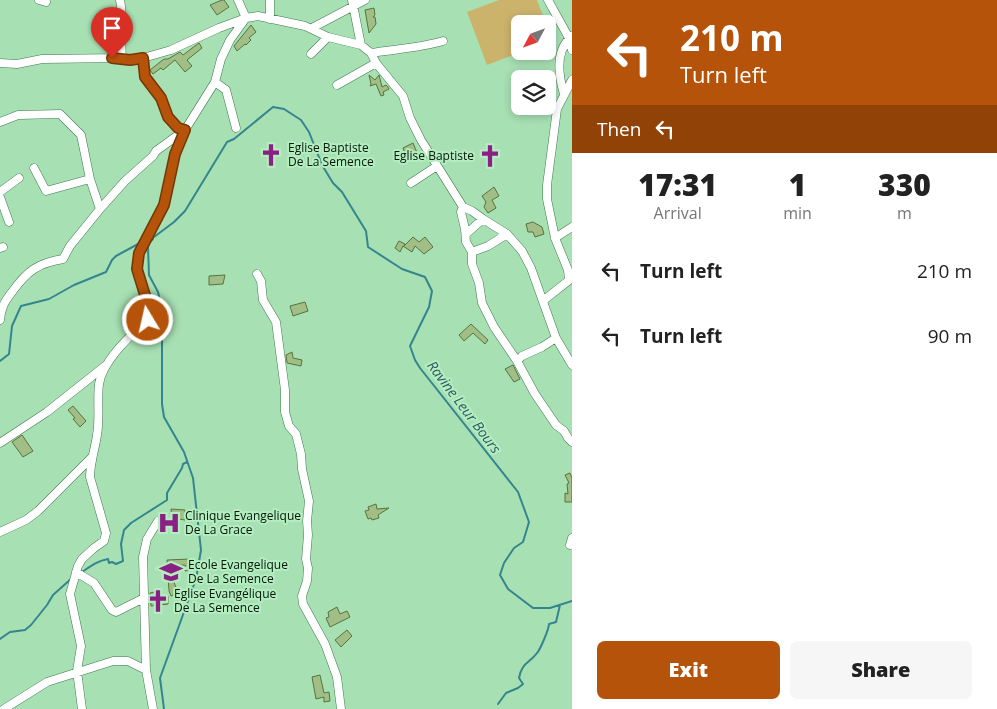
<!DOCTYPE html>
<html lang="en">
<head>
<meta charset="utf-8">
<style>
	body { margin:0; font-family:"Open Sans",sans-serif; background:#f6f6f6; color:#222; height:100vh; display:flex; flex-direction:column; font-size:19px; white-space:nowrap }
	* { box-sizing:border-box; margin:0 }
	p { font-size:16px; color:#767676 }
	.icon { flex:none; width:28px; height:28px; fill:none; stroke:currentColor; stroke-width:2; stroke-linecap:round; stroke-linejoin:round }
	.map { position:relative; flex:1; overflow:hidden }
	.side { display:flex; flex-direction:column; background:#fff; width:425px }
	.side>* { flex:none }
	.hud { background:#b45309; color:#fff; overflow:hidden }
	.needle { width:32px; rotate:229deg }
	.fabs { position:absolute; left:511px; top:15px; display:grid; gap:10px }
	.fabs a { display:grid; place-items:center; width:45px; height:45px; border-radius:8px; background:#fff; box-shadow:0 2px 8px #0003; font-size:25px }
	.pin { position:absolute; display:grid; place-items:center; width:42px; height:42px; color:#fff; margin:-51px -21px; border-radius:50% 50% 50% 0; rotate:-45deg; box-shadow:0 0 5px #0007 }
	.pin .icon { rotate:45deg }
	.me { position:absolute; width:55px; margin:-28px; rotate:351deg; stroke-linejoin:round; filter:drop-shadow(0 0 4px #0008) }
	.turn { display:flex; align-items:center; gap:18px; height:105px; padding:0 25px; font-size:22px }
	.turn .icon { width:65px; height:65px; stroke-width:2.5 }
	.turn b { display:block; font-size:35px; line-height:42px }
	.then { display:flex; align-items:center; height:48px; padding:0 25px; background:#0003; gap:10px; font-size:19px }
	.eta { display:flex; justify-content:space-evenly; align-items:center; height:85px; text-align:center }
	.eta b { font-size:30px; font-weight:800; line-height:35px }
	.button { display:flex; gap:10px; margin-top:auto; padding:10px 25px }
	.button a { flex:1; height:58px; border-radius:8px; background:#b45309; color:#fff; font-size:20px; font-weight:800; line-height:58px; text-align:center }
	.button a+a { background:#f6f6f6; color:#222 }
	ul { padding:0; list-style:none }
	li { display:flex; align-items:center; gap:15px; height:65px; padding:0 25px }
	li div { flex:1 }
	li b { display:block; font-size:19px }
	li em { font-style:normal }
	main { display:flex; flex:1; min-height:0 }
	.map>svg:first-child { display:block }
	.green { fill:#ccb36c }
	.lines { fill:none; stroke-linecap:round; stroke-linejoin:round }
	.stream { stroke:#35858e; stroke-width:2 }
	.building { fill:#a0be85; stroke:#58733d }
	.street-casing { stroke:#427850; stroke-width:9 }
	.street { stroke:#fff; stroke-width:8 }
	.route-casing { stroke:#753606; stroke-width:12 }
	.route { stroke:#b45309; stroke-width:9 }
	.labels { text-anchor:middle; stroke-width:4; stroke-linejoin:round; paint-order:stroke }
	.poi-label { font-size:12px; fill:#031809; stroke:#b4edc0; text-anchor:start }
	.water-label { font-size:14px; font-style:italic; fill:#2c5a62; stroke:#b4edc0 }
</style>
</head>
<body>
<main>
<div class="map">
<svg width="572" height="709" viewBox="0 0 572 709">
	<rect width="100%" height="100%" fill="#a7e0b3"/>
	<!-- green -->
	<path class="green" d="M499 0H537L546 24H520V51H524L487 65 467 12Z"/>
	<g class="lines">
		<!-- stream -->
		<path class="stream" d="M153 239 149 243 148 247 149 275 158 292 160 301V313L162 323V404L164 417 184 452 193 478 201 550 196 579 160 678 164 709
			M150 240 174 222 185 211 227 142 234 139 273 107 284 109 301 120 309 132 322 165 333 183 342 192 366 231 368 247 402 269 425 277 432 291 429 307 410 346 415 360 420 368 518 492 529 522 523 542 514 548 504 563 500 575 508 589 533 608H550L572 601
			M0 361 9 354 12 326 21 306 49 299 74 285 106 272 112 260 116 256 140 243
			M82 572C91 566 97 561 108 559L109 563 112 562 116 564 123 561 121 544 124 530 131 523 167 500V493L182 468 183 464 187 462
			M0 639 10 632 25 630 31 625 47 605 53 595 72 578
			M498 704 506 693 518 688 523 684 519 678C522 662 529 664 537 653 540 650 549 629 549 624L556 622 560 605"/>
	</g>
	<!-- building -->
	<path class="building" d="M222 0H224L229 7 217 15 210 5Z
		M374 8 375 15 373 17H375L376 24 369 33 365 10Z
		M251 25 256 32 249 38 251 40 246 45 245 44 237 51 234 46Z
		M199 43 202 48 187 60 192 66 185 72 175 60 163 70 161 68 153 74 150 70 164 59H168L180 52 183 55Z
		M369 75 375 80 379 75 382 87 386 85 388 87 389 89 383 92 384 95 381 96 376 84 370 86 371 84Z
		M413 143 418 155 408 160 403 148Z
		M494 187 499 196 492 200 496 208 488 213 484 207 486 202 482 196Z
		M533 222 542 227 544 234 535 237 533 232H528L526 224Z
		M413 237 419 242 425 237 433 247 424 254 415 246 412 252 403 246 400 252 395 248 399 241 405 244 404 246Z
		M225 275 223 284 209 285V276Z
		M305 302 308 311 293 316 290 306Z
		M471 324 488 340 485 344 473 333 464 341 459 335Z
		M292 352 293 358 302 360 301 366 287 363 286 355Z
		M513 365 520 379 514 382 505 369Z
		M73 406 86 421 80 427 73 419 75 418 68 410Z
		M22 435 33 451 23 457 12 442Z
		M570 473 572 478V502H565V493L568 494 567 484 569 483 565 475Z
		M376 504 377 509 389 508 378 515 379 518 372 520 371 518 368 519 365 511 369 510 368 507Z
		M171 509 185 510V520L172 518Z
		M190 559 191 570 185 571V565L173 566 174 582 178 593 171 596 169 591 167 560Z
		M159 591 160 597 168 596V604L151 606 150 593Z
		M337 607 340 614 347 611 350 617 330 627 326 618 329 617 328 612Z
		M347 630 352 636 341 647 335 640Z
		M320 675 324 693 329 692 330 701 324 702V697L316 699 312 677Z"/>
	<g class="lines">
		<defs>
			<path id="street" d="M39 0 46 2
				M120 0C124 19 120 39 122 58
				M352 0 361 45
				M548 0 569 38 572 50
				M270 19V0
				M312 28 365 0
				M371 53C395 49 420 48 443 41
				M311 54 328 37
				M143 58 145 77 161 98 168 117 178 128 185 130
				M0 63 17 64 42 59 122 58 130 59 143 58 171 50 219 28 246 18 258 16 305 26 328 37 361 45 371 53 376 63 403 96 410 118 421 140 463 207 472 211 483 219 507 234 522 251 531 268 556 338 572 365
				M215 82 226 90 236 128
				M337 85 376 63
				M564 94C558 74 555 50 572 36
				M0 122 18 115 60 114 81 135 90 179 100 209 70 246 63 259C38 263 27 271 12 292 5 301 1 307 0 320
				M34 168 46 191 90 179
				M411 183 437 166
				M0 192 19 178
				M0 197 9 222
				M463 207 461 212 465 229 466 242 472 252V264L479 283 482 303 494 327 517 361 535 394 556 425 564 431 568 438 572 442
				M100 209 125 181 153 156 156 151 185 130
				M466 234 483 219
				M555 238 572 227
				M0 248 3 247
				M472 252 488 246 507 234
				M257 274 261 281 263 300 276 322 285 390V412L289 426 296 434 301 454 302 469 309 501 307 521 308 535 306 559 308 568 307 581 302 596 303 604 325 644 337 677 341 709
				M569 280 568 270 555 238 547 199V185L557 109 572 80
				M544 300 572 278
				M517 361 522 356 542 347 556 338
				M0 443 47 412 105 366
				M0 532 26 520 38 511 92 457
				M570 545 572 538
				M76 572 94 583 112 610 116 612 144 598
				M4 709 47 682 113 661H128L146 670
				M82 709 77 671 81 646 70 594 78 566 82 559 94 548 104 541 106 533 90 477C90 463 95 449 97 435 100 418 97 401 99 384 103 360 130 336 148 319V305L137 269 139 253 164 205 175 154 185 130 215 82 221 59 230 40 246 18 238 0
				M153 709 146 670 143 557 147 539 158 521"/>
		</defs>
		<!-- street casing -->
		<use href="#street" class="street-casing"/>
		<!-- street -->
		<use href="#street" class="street"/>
	</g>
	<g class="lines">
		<defs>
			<path id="route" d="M112 58 130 60 143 58 145 77 161 98 168 117 178 128 185 130 175 154 164 205 139 253 137 269 148 305V320"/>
		</defs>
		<!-- route casing -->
		<use href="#route" class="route-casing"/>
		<!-- route -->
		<use href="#route" class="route"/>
	</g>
	<!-- icons -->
	<defs>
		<symbol id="church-bare" viewBox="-9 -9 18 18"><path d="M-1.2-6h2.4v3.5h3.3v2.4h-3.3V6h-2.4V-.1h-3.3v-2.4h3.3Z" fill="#8a1f84" stroke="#b4edc0" stroke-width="2.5" paint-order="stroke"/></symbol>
		<symbol id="hospital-bare" viewBox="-9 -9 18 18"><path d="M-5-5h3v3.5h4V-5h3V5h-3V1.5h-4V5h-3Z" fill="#8a1f84" stroke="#b4edc0" stroke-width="2.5" paint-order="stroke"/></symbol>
		<symbol id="school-bare" viewBox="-9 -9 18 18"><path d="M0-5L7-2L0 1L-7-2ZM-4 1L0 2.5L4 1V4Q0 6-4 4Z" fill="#8a1f84" stroke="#b4edc0" stroke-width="2.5" paint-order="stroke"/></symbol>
	</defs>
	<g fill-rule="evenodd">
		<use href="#church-bare" x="255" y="139" width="32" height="32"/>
		<use href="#church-bare" x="474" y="140" width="32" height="32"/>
		<use href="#hospital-bare" x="153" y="507" width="32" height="32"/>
		<use href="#school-bare" x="155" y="556" width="32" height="32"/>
		<use href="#church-bare" x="142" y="585" width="32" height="32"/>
	</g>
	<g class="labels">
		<!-- poi labels -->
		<g class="poi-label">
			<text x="288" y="152">Eglise Baptiste<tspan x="288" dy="14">De La Semence</tspan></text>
			<text x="474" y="160" text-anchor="end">Eglise Baptiste</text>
			<text x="185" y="520">Clinique Evangelique<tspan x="185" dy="14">De La Grace</tspan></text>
			<text x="188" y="569">Ecole Evangelique<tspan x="188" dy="14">De La Semence</tspan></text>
			<text x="174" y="598">Eglise Evangélique<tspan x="174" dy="14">De La Semence</tspan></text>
		</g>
		<!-- water labels -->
		<g class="water-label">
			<text transform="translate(464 407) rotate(53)" y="5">Ravine Leur Bours</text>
		</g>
	</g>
</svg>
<div class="fabs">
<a><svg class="needle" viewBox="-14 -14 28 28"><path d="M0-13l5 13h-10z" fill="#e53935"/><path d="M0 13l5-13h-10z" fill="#767676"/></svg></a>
<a><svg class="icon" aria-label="layers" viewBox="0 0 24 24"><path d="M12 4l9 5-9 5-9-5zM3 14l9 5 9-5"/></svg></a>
</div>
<div class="pin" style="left:112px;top:58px;background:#d93025"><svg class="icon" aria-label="arrive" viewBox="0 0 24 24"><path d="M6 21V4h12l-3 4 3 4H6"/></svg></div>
<svg class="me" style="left:148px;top:320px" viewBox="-20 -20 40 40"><circle r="17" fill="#b45309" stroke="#fff" stroke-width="3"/><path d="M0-11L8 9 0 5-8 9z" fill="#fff"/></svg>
</div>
<section class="side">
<div class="hud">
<div class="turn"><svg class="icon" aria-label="left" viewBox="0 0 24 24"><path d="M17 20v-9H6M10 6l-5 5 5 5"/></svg><div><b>210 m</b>Turn left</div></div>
<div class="then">Then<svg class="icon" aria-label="left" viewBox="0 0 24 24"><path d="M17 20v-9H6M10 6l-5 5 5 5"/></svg></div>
</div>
<div class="eta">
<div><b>17:31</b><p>Arrival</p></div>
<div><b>1</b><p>min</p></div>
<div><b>330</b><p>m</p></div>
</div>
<ul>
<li><svg class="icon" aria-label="left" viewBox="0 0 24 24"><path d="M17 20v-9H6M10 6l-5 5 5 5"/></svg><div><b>Turn left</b></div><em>210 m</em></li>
<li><svg class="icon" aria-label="left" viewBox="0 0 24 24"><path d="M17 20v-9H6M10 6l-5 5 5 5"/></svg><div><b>Turn left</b></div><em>90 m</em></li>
</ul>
<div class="button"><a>Exit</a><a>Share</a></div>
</section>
</main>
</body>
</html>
